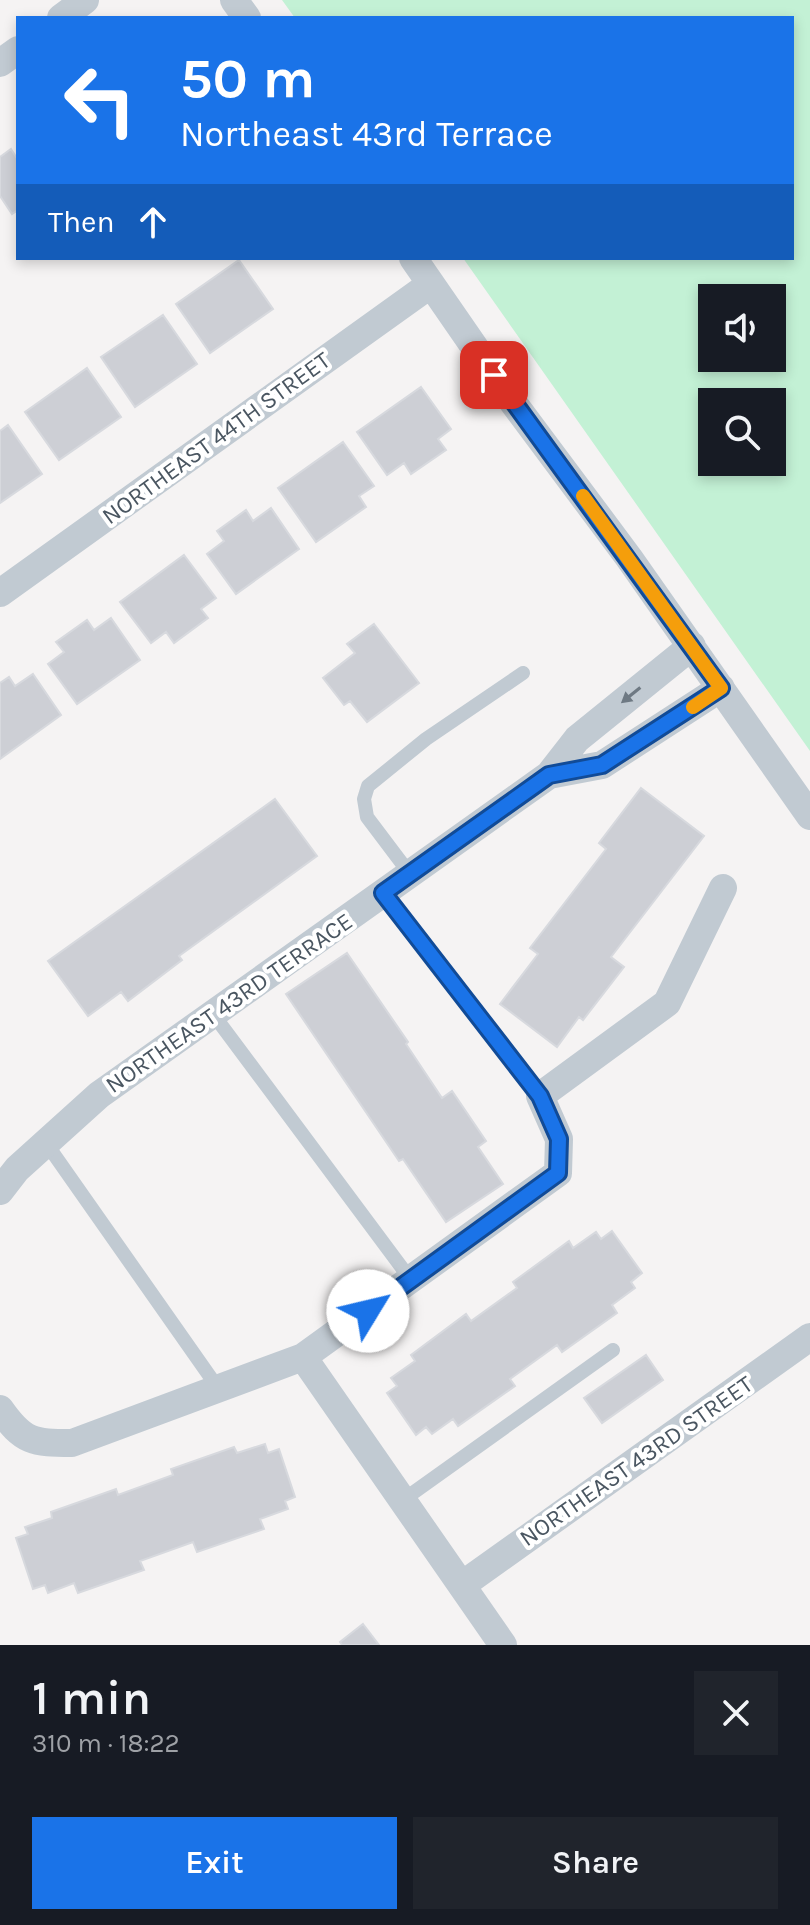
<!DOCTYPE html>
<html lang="en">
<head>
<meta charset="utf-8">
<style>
	body { margin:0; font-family:Karla,sans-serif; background:#20242c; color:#f1f3f6; height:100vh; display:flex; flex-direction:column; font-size:30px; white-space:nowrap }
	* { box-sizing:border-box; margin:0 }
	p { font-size:26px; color:#9ea1a6 }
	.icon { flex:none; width:44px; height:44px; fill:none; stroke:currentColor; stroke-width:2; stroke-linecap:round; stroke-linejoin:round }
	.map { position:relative; height:1645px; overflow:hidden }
	.details { display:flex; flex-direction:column; background:#171b24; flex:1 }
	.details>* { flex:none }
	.top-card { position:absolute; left:16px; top:16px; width:778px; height:244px; border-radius:0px; box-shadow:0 4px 12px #0003; background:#1a73e8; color:#fff; overflow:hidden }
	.buttons { position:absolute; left:698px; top:284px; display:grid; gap:16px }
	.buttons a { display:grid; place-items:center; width:88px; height:88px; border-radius:0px; background:#171b24; box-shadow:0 4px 12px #0003; font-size:40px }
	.pin { position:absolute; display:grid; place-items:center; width:68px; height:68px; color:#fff; margin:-34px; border-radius:16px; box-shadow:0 4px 12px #0006 }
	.me { position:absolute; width:88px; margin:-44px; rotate:54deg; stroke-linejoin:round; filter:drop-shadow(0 0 6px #0008) }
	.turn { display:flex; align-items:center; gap:28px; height:168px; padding:0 32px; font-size:36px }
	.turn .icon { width:104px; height:104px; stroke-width:2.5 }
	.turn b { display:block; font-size:56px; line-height:68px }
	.then { display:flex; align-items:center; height:76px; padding:0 32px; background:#0003; gap:16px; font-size:30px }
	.round { display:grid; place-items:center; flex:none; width:84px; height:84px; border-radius:0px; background:#20242c }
	.head { display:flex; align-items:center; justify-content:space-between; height:136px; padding:0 32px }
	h1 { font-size:48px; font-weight:600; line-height:60px }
	.action { display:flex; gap:16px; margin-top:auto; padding:16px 32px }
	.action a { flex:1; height:92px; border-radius:0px; background:#1a73e8; color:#fff; font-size:32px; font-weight:600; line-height:92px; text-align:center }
	.action a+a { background:#20242c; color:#f1f3f6 }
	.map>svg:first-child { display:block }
	.green { fill:#c3f1d5; fill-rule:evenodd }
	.building { fill:#cdcfd5; stroke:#d7d9de; stroke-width:2 }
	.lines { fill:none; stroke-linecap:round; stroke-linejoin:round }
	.service { stroke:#c1cad2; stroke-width:14 }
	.minor { stroke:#c1cad2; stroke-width:28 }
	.oneway { fill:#6e7983 }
	.route-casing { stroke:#114b97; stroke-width:20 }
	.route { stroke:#1a73e8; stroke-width:14 }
	.slow { stroke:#f59e0b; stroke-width:14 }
	.labels { text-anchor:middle; stroke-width:8; stroke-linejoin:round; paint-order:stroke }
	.street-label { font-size:24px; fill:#4a5661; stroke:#fff }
</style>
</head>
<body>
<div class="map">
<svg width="810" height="1645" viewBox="0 0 810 1645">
	<rect width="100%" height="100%" fill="#f5f3f3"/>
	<!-- green -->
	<path class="green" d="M282 0H810V751L463 258H792V18H295ZM712 298H772V358H712ZM712 402H772V462H712Z"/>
	<!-- building -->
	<path class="building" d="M11 149 18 160V210L12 214 0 196V157Z
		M239 260 273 309 210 353 176 304Z
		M163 315 197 364 135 407 101 357Z
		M87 368 121 417 59 460 25 412Z
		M421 387 451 429 438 439 446 450 411 474 404 463 387 475 357 432Z
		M8 425 42 474 0 503V431Z
		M343 442 374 486 359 496 366 507 316 542 278 488Z
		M271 508 299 549 236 594 207 554 224 541 217 531 246 510 253 521Z
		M184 555 216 598 201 609 208 618 174 643 166 632 151 643 120 602Z
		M111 618 140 660 77 704 48 664 64 652 56 642 87 620 94 630Z
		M374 624 419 683 367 722 350 701 344 705 323 678 355 653 347 644Z
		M33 674 61 715 0 759V683L9 677 15 686Z
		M641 788 704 836 611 957 624 967 583 1020 579 1017 557 1047 500 1004 538 954 530 948 606 849 599 843Z
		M275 799 317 856 179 956 182 960 128 1001 121 992 88 1016 48 961Z
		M347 953 408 1042 406 1044 442 1098 452 1091 486 1141 478 1147 503 1184 446 1222 403 1159 399 1161 286 994Z
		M612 1231 642 1273 631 1282 635 1288 612 1305 617 1313 562 1352 557 1345 510 1379 515 1386 458 1426 453 1419 432 1434 426 1427 416 1435 387 1393 397 1386 391 1378 415 1361 411 1355 466 1314 471 1321 517 1288 513 1282 569 1241 573 1248 596 1232 601 1239Z
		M646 1355 663 1380 602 1423 584 1398Z
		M265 1444 268 1453 279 1449 295 1497 285 1501 288 1509 260 1519 264 1529 197 1552 193 1542 140 1561 144 1570 78 1593 74 1583 48 1593 45 1585 33 1589 16 1538 28 1534 25 1527 52 1518 51 1512 116 1489 118 1495 173 1475 171 1469 234 1447 237 1453Z
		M363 1624 379 1645H342L340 1642Z"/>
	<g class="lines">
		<!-- service -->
		<path class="service" d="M410 874 367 817 364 799 368 786 426 739 523 673
			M383 893 540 1096
			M213 1014 411 1280
			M46 1143 218 1388
			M403 1500 613 1350"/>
		<!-- minor -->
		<path class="minor" d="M234 0 247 18
			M61 18 85 0
			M0 63 18 50
			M413 258 509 397 629 558 810 816
			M0 593 431 284
			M549 775 602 765 721 688
			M0 1191 17 1169 99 1095 549 775 577 739 692 646
			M303 1357 503 1645
			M0 1409C23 1442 33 1443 72 1443L303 1357 558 1173 559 1139 540 1096 667 1003 723 888
			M462 1585 810 1337"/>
	</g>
	<!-- one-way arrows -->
	<defs><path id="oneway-solid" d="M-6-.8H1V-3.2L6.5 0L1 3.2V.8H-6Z" transform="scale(2)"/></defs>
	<use class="oneway" href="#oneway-solid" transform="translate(631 695) rotate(141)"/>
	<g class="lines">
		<defs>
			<path id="route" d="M368 1311 558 1173 559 1139 540 1096 383 893 549 775 602 765 721 688 494 375"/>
		</defs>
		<!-- route casing -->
		<use href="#route" class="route-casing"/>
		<!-- route -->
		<use href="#route" class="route"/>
		<!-- slow -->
		<path class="slow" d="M583 496 721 688 693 707"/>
	</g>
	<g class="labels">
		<!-- street labels -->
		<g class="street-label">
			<text transform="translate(216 438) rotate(-36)" y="8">NORTHEAST 44TH STREET</text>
			<text transform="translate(229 1003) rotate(-35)" y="8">NORTHEAST 43RD TERRACE</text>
			<text transform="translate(636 1461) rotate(-35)" y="8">NORTHEAST 43RD STREET</text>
		</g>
	</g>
</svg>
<div class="buttons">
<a><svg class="icon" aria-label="sound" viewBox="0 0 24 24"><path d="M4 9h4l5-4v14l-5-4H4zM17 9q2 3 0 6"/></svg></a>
<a><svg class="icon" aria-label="search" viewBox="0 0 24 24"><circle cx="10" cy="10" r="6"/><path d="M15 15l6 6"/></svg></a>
</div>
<div class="pin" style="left:494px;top:375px;background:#d93025"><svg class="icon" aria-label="arrive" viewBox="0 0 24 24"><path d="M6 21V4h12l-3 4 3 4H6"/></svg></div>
<svg class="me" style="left:368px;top:1311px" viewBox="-20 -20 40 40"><circle r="19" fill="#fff"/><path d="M0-13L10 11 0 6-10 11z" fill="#1a73e8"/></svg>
<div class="top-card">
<div class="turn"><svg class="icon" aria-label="left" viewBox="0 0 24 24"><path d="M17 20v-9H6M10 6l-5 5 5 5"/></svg><div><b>50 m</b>Northeast 43rd Terrace</div></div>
<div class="then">Then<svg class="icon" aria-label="ahead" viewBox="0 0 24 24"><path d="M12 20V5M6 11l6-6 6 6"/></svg></div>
</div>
</div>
<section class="details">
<div class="head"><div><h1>1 min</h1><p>310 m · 18:22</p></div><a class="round"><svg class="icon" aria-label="close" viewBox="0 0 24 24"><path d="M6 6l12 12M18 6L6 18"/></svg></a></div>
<div class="action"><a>Exit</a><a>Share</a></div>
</section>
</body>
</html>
